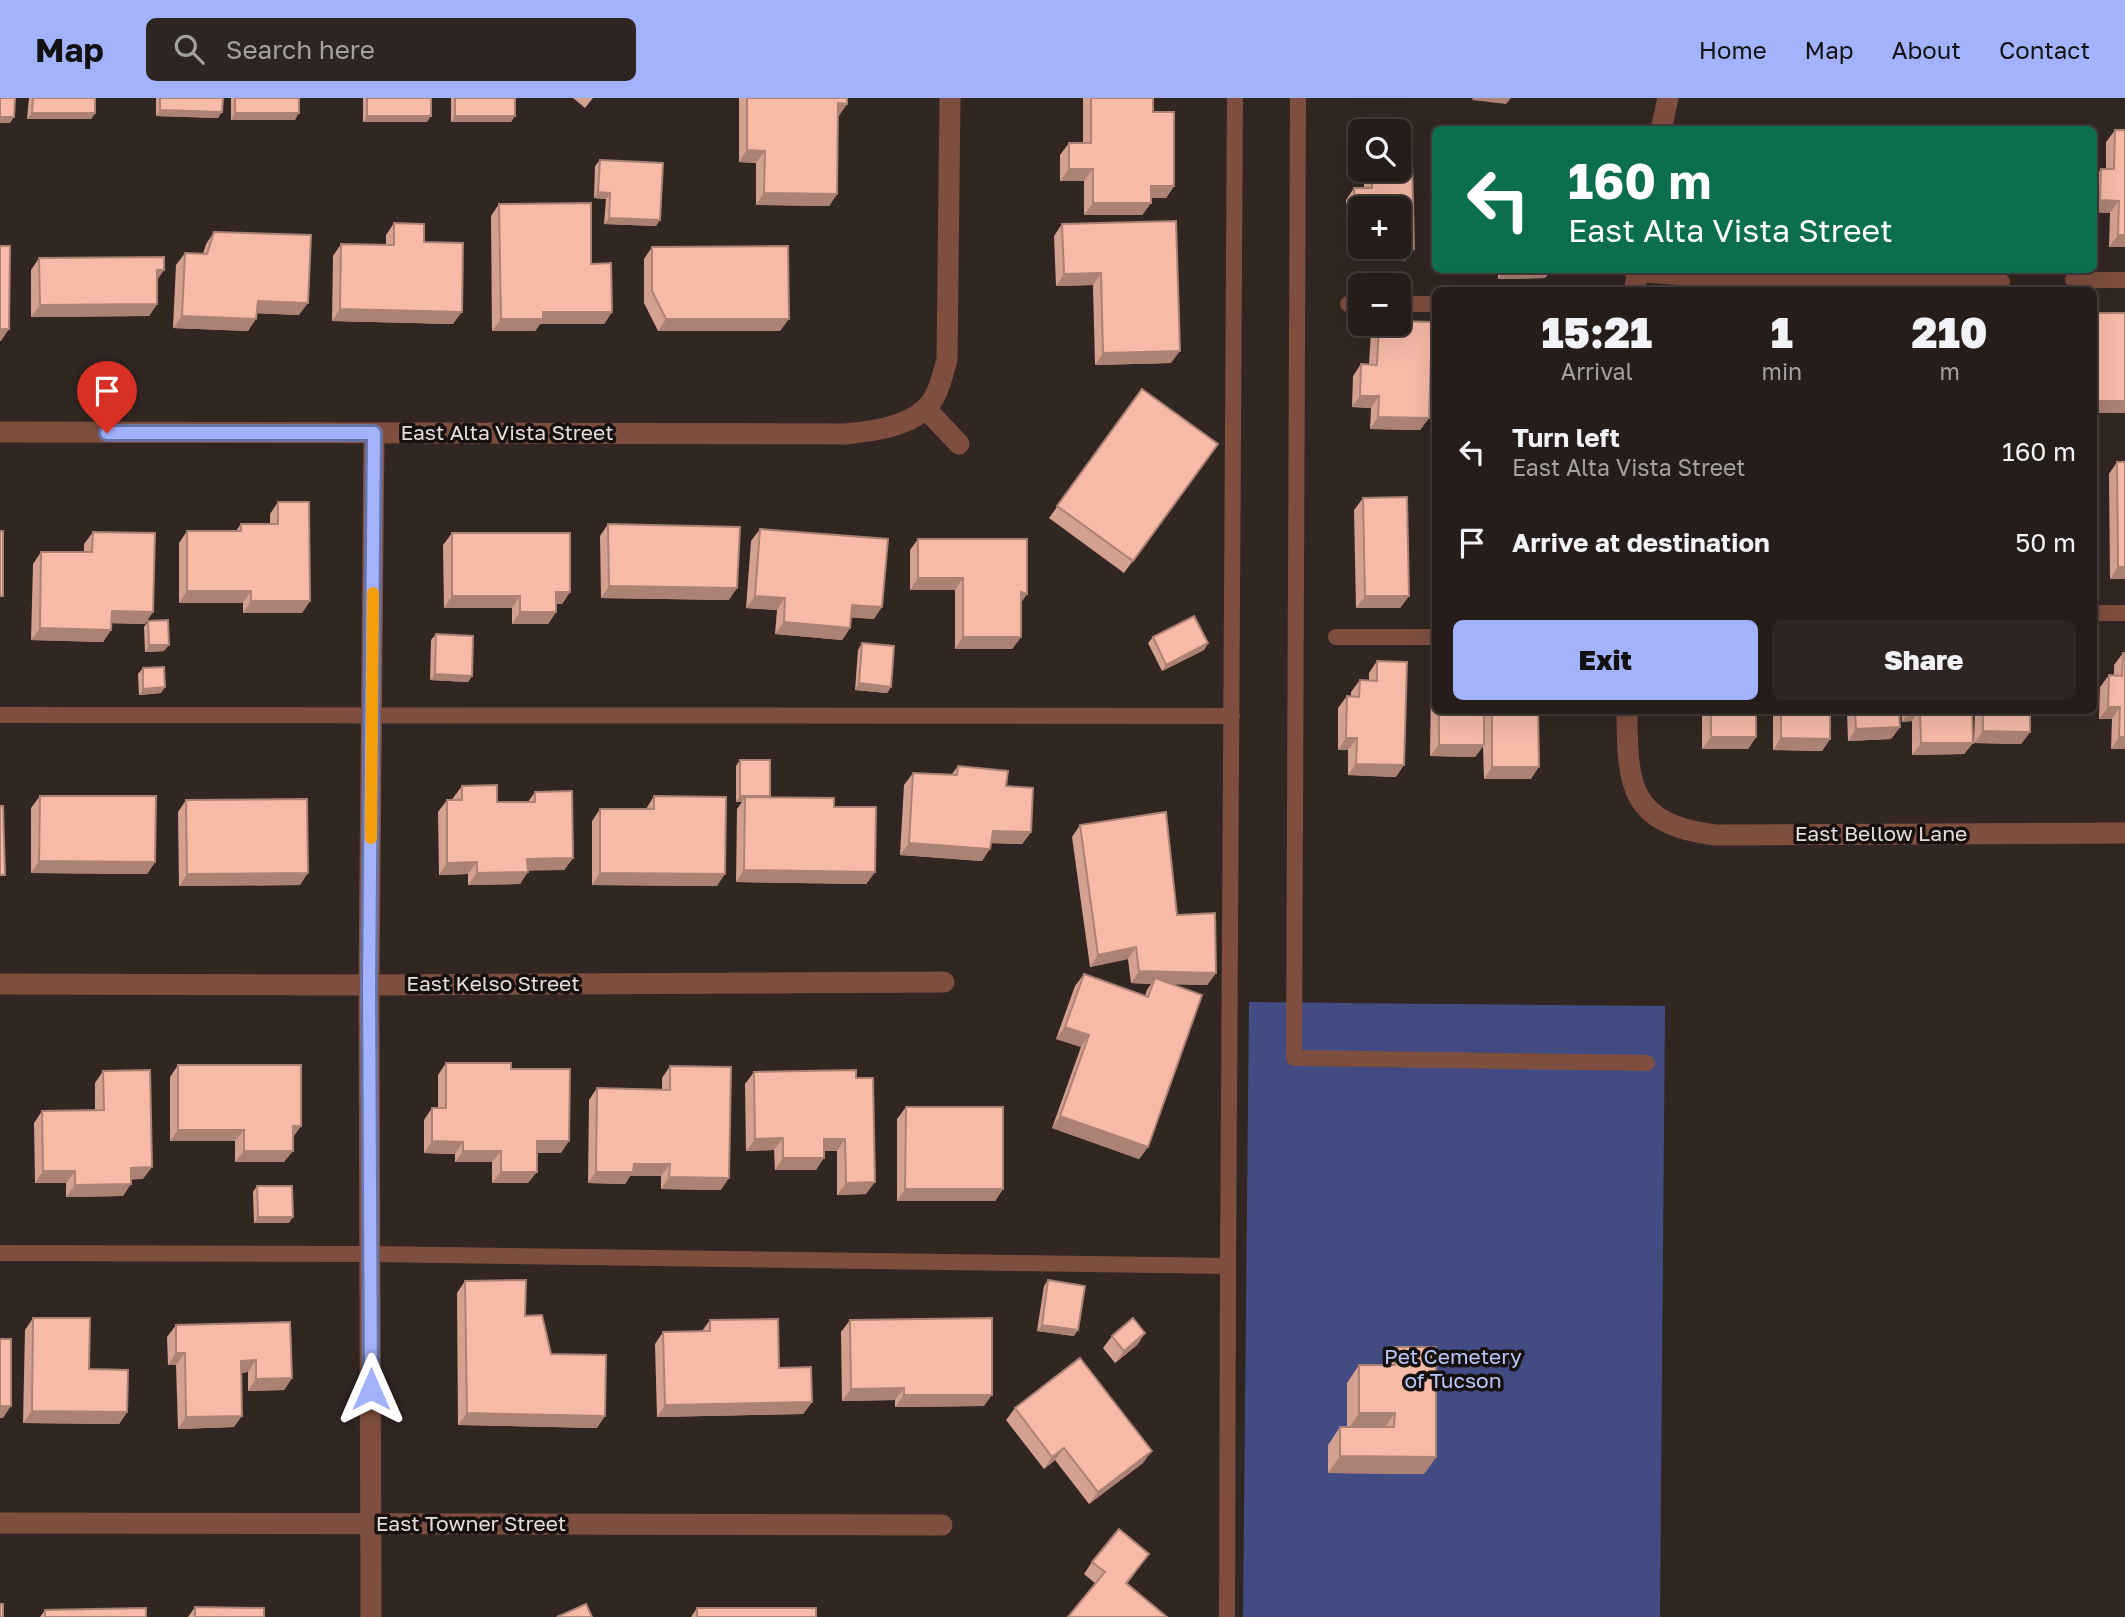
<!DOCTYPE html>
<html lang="en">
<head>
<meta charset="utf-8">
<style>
	body { margin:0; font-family:"Golos Text",sans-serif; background:#2e2523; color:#f1f3f6; height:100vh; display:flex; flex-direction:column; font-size:26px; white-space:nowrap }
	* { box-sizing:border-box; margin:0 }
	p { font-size:23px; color:#a4a1a2 }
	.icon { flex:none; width:38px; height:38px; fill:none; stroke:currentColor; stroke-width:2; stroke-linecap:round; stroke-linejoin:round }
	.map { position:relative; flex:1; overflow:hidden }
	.sheet { position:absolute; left:1432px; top:189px; width:665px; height:427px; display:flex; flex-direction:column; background:#261c1a; border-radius:10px; box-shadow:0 7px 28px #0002,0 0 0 2px #423a39 }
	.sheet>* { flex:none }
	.guide { position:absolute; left:1432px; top:28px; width:665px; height:147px; border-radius:10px; box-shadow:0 7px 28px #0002,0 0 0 2px #423a39; background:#0b6e4f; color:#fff; overflow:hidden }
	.buttons { position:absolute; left:1348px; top:21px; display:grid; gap:14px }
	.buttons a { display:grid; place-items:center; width:63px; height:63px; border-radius:10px; background:#261c1a; box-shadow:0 7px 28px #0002,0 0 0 2px #423a39; font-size:35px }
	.pin { position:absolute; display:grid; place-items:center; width:60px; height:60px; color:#fff; margin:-72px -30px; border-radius:50% 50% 50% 0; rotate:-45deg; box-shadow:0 0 7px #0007 }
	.pin .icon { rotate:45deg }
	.me { position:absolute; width:77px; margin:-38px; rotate:0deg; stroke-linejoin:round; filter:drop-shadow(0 0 5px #0008) }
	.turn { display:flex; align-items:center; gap:24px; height:147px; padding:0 21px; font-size:32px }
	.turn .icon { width:91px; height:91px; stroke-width:2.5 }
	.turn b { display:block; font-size:49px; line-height:60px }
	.eta { display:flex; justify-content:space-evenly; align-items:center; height:119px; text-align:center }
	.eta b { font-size:42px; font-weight:800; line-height:49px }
	.cta { display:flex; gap:14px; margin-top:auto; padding:14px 21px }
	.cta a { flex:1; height:80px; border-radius:10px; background:#a2b2fd; color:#111; font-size:28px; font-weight:800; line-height:80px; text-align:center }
	.cta a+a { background:#2e2523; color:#f1f3f6 }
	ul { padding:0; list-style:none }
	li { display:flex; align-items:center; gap:21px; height:91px; padding:0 21px }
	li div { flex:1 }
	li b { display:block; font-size:26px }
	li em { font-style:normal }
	header { display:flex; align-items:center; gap:42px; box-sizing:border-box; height:98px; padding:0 35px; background:#a2b2fd; color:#111 }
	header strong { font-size:33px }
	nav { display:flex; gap:38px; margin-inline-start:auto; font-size:24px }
	.search { width:490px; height:63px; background:#2e2523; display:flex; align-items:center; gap:18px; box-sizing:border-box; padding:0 24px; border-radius:10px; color:#a4a1a2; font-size:26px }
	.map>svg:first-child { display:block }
	.green { fill:#424c83 }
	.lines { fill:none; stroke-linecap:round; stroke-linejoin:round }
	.lane { stroke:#7e4e3f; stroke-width:16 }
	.street { stroke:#7e4e3f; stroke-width:21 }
	.wall { fill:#d4a090 }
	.shaded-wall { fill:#ac8275 }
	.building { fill:#f6baa7; stroke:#ac8275; stroke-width:2 }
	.route-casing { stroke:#6974a4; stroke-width:18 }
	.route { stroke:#a2b2fd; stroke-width:12 }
	.slow { stroke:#f59e0b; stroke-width:12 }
	.labels { text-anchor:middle; stroke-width:7; stroke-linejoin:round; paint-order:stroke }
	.street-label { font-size:21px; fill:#e6dddb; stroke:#16100f }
	.park-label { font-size:21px; fill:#bac7fb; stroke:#16100f }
</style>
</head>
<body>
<header>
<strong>Map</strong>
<div class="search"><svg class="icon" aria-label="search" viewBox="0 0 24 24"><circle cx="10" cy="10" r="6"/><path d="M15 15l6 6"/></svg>Search here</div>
<nav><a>Home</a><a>Map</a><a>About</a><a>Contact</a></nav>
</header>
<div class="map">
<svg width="2125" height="1519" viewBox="0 0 2125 1519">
	<rect width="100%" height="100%" fill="#322622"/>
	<!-- green -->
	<path class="green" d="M1249 904 1665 908 1660 1519H1243Z"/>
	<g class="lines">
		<!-- lane -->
		<path class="lane" d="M1298 0 1294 960 1647 965
			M1637 176 1747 184H2002
			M2073 182H2125
			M1348 206H1360
			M1398 206H1435
			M2093 515H2125
			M1336 539H1435
			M0 617 1232 618
			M0 1155 371 1156 1228 1168 1235 0
			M1227 1519 1228 1168"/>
		<!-- street -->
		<path class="street" d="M1661 32 1668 0
			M1635 192 1637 172
			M926 311 959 346
			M0 334 845 336C872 333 903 330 924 312 938 301 942 278 947 262L950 0
			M1627 612C1627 689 1630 726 1715 737L2125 735
			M0 886 369 887 944 884
			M0 1425 942 1427
			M371 1519 369 887 374 335"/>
	</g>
	<!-- wall -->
	<path class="wall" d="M29 0H95V15L91 21H27Z
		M156 0H223L218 20 156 18Z
		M231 0H299L295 22H231Z
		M363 0H431L427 24H363Z
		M451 0H515L511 24H451Z
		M573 0H593L585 10Z
		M739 0H847V6L838 18 837 96 829 108 756 107V65L739 64Z
		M1083 0H1153V14L1174 88 1166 100H1151V105L1142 117H1084V83H1060V57L1069 45H1083Z
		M2115 32H2125V149H2109L2110 115 2093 114V82L2101 71H2106V44Z
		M600 62 656 128 604 126 606 101 594 100 595 68Z
		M1435 68V167H1434V70Z
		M1367 72H1398L1414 151 1405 163H1361L1360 149H1398L1360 110V136H1346V102L1354 90H1364V76Z
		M499 106 591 166 612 214 604 226H540L535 233H492L491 118Z
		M394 125 424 144 453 226 332 223 333 158 341 146 386 147V137Z
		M1062 126 1171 265 1095 267 1093 187 1056 188 1054 138Z
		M214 134 299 217 257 215 248 233 173 230 176 167 185 155 203 156 206 146Z
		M652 149 780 233H658L644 205V161Z
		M39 160 157 182V206L149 218 31 219V172Z
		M1498 172H1551L1545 180 1498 181Z
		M2095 215 2125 315H2093V218Z
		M1376 226H1398L1429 320 1420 332 1370 331 1371 310 1352 309 1353 278 1361 266H1369L1371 234Z
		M1142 291 1218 346 1124 475 1049 420Z
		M2117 364 2125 481H2110L2109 376Z
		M1363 400 1409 498 1400 510H1356L1354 412Z
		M278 404 310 503 302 515H243V505H179V445L187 433H236L241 426H270V416Z
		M608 426 729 502 601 500 600 438Z
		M1435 428V508H1430V435Z
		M760 431 874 521 851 519 850 530 842 542 775 536 777 512 746 510 751 443Z
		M93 434 145 526 111 525V532L103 544 31 542 33 466 41 454H84V446Z
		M452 435 570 494 562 506H556V514L548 526H512V510H444L443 447Z
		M918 441 1021 505V539L1012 551H955V492H910V452Z
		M148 523 164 553 145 554 144 529Z
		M436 536 472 578 468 584 430 582 431 542Z
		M1153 539 1208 545 1204 552 1162 573 1148 545Z
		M862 545 891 589 887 595 855 592 858 552Z
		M2123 555 2125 651H2111L2112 621H2099L2100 589 2109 577H2114V567Z
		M1377 563 1396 679 1348 677V652H1338V610L1347 598H1351V594L1360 582 1369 583V575Z
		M143 570 161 595 139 597 138 576Z
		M1435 572V612H1538L1531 681H1484L1483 648 1475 659 1430 658 1431 578Z
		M1702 612H1756V639L1748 651H1702Z
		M1773 612H1830V641L1822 653 1773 652Z
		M1847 612H1899L1900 629 1891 641 1848 643Z
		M1901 612H1972L1973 645 1964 656 1912 657V623L1902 624Z
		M1975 612H2030V634L2021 646 1974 645Z
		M740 662 768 699 834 709 875 774 866 786 736 784 737 711 742 704H736V668Z
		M958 668 1006 688 1031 734 1022 746 991 745 982 763 900 757 904 687 913 675 952 676Z
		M462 688 497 704H528L535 694 573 760 564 772H528L520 786 468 787V776L439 777 438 714 447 702H453V700Z
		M40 698 155 764 147 776 31 775V710Z
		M654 698 717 788 592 787V723L600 711H646Z
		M186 702 300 787 179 788 178 714Z
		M1080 727 1177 817 1216 875 1207 887 1173 886 1148 1049 1139 1061 1052 1030 1081 949 1056 941 1075 888 1084 876 1145 898 1147 892 1151 886 1131 885 1128 861 1090 869 1072 739Z
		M446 965 511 971 561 1055H537L528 1085H492V1064H455V1056L424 1055V1022L432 1010H438V977Z
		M178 967 301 1028 293 1039 284 1064H235V1043H170V979Z
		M670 968 721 1092 661 1091V1078H630L625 1086 588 1085 589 1002 597 990 662 991V980Z
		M103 973 143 1081H131L123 1098 66 1099V1085H35L34 1025 42 1013 95 1012V985Z
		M754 974 856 980 866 1096 837 1097V1053H824L816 1072H775L774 1052 746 1053 745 986Z
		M906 1009 1003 1091 995 1103H897V1021Z
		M257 1088 289 1125H254L253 1094Z
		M1048 1182 1074 1238 1037 1233 1044 1188Z
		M465 1183 525 1218 551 1256 597 1330 458 1327 457 1195Z
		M33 1220 89 1271 127 1314 119 1326 23 1325 25 1232Z
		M710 1222 812 1304 803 1316 657 1319 655 1246 663 1234 702 1233Z
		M850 1222 984 1308 895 1309V1302L842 1303 841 1234Z
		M290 1224 292 1280 284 1292 248 1293V1274L241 1275 234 1329 178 1331 176 1267H168L167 1239 176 1227Z
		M1145 1235 1137 1247 1115 1265 1103 1250 1112 1238Z
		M1395 1249 1436 1359 1424 1376 1328 1375V1347L1340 1329H1347V1285L1359 1267H1383Z
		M1015 1310 1143 1365 1089 1406 1055 1362 1044 1371 1006 1322Z
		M1149 1456 1127 1486H1096L1084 1476 1092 1464Z
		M195 1509 264 1519H188Z
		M697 1510 816 1519H691Z
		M45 1512 146 1519H40Z"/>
	<!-- shaded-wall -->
	<path class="shaded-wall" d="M1473 0H1511L1506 6 1472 2Z
		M838 5 847 6 839 18 830 17Z
		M160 12 222 14 218 20 156 18Z
		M32 15H95L91 21H27Z
		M235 15H299L295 22H231Z
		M367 18H431L427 24H363Z
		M455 18H515L511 24H451Z
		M0 19H14L10 25H0Z
		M747 52 765 53 756 65 739 64Z
		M1069 71H1093L1084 83H1060Z
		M1151 88H1174L1166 100H1142Z
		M598 94 610 95 606 101 594 100Z
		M764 95 837 96 829 108 756 107Z
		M2100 102 2119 103 2110 115 2093 114V112Z
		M1093 105H1151L1142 117H1084Z
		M609 120 660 122 656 128 604 126Z
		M1355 124H1360V136H1346Z
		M2118 137H2125V149H2109Z
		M1369 151H1414L1405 163H1361Z
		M157 172H164L156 184Z
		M1505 172H1551L1545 180 1498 181Z
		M1101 175 1093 187 1056 188 1064 176Z
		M258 203 308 205 299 217 249 215Z
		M157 206 149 218 31 219 40 207Z
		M340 211 462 214 453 226 332 223Z
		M543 214H612L604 226H540L535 233H492L501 221Z
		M182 218 256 221 248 233 173 230Z
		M666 221H789L780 233H658Z
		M0 231H9L1 243H0Z
		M1180 253 1171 265 1095 267 1103 255Z
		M1360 298H1379L1371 310 1352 309Z
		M2094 303H2125V315H2093V304Z
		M1378 319 1429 320 1420 332 1370 331Z
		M2118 469H2125V481H2110Z
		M918 480H963L955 492H910Z
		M609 488 737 490 729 502 601 500Z
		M187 493H251L243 505H179Z
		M556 494H570L562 506H548Z
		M1021 494 1027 496 1019 508Z
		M452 498H520L512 510H444Z
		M755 498 785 500 777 512 746 510Z
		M1365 498H1409L1400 510H1356Z
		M1435 500V508H1430Z
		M251 503H310L302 515H243Z
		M852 507 882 509 874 521 843 519Z
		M112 513 153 514 145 526 103 525Z
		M520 514H556L548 526H512Z
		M784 524 850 530 842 542 775 536Z
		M40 530 111 532 103 544 31 542Z
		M963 539H1021L1012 551H955Z
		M1208 545 1204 552 1162 573 1166 567Z
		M149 547H169L164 553 145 554Z
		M435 576 472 578 468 584 430 582Z
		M859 585 891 589 887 595 855 592Z
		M165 589 161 595 139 597 143 591Z
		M2108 609H2120L2112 621H2099Z
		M1910 612H1919L1912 623 1902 624Z
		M1900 629 1891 641 1848 643 1856 631Z
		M1983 633 2030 634 2021 646 1974 645Z
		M1711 639H1756L1748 651H1702Z
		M2119 639H2125V651H2111Z
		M1346 640H1357L1348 652H1338Z
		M1781 640 1830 641 1822 653 1773 652Z
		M1921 645H1973L1964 656 1912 657Z
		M1439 647H1484L1475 659 1430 658Z
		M1356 666 1404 667 1396 679 1348 677Z
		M1492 669H1539L1531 681H1484Z
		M740 698H770L765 704 745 699 742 704H736Z
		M993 733 1031 734 1022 746 984 745Z
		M909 745 990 751 982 763 900 757Z
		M573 760 564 772 519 773 527 761Z
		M39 763 155 764 147 776 31 775Z
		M477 764 468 776 439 777 447 765Z
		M744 772 875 774 866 786 736 784Z
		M528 774 520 786 468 787 477 775Z
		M308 775 300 787 179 788 187 776Z
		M600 775 725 776 717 788 592 787Z
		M1136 849 1128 861 1090 869 1098 857Z
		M1139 873 1216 875 1207 887 1153 886 1155 880 1151 886 1131 885Z
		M1065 929 1089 937 1081 949 1056 941Z
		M1060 1018 1148 1049 1139 1061 1052 1030Z
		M293 1028H301L292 1040Z
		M178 1032H244L235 1043H170Z
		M783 1040 774 1052 746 1053 755 1041Z
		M824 1041H845L837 1053H816Z
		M432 1043 463 1044 455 1056 424 1055Z
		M537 1043H569L561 1055H528Z
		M244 1053H293L284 1064H235Z
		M463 1053H501L492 1064H455Z
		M783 1060H824L816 1072H775Z
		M634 1066H670L661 1078H630L625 1086 588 1085 596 1074Z
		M152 1069 143 1081 122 1082 131 1070Z
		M43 1073H75L66 1085H35Z
		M501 1074H537L528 1085H492Z
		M669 1079 729 1080 721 1092 661 1091Z
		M875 1084 866 1096 837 1097 846 1085Z
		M131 1086 123 1098 66 1099 75 1087Z
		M905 1091H1003L995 1103H897Z
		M258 1119H293L289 1125H254Z
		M1042 1227 1078 1232 1074 1238 1037 1233Z
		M1145 1235 1137 1247 1115 1265 1124 1253Z
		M176 1255H185L176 1267H168Z
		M256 1262 248 1274 233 1275 241 1263Z
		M292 1280 284 1292 248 1293 256 1281Z
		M904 1290 895 1302 842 1303 851 1291Z
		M904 1297H992L984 1308 895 1309Z
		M812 1304 803 1316 657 1319 665 1307Z
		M0 1308H11L3 1320H0Z
		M32 1313 127 1314 119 1326 23 1325Z
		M467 1315 605 1318 597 1330 458 1327Z
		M1359 1315H1395L1382 1333H1347Z
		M242 1318 234 1329 178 1331 186 1319Z
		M1064 1350 1055 1362 1044 1371 1052 1359Z
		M1152 1353 1143 1365 1089 1406 1098 1394Z
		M1340 1358 1436 1359 1424 1376 1328 1375Z"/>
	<!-- building -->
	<path class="building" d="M0 0H15L14 19H0Z
		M33 0H95V15H32Z
		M160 0H223L222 14 160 12Z
		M235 0H299V15H235Z
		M367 0H431V18H367Z
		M455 0H515V18H455Z
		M747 0H847V6L838 5 837 96 764 95 765 53 747 52Z
		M1091 0H1153V14H1174V88H1151V105H1093V71H1069V45H1091Z
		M2115 32H2125V137H2118L2119 103 2100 102 2101 71H2114Z
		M600 62 663 65 660 122 609 120 610 95 598 94Z
		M1412 63 1414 151H1369V149H1398V110H1360V124H1355L1354 90H1372V72H1398V64Z
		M591 105V166L611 165 612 214H543V221H501L499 106Z
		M1176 123 1180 253 1103 255 1101 175 1064 176 1062 126Z
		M394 125 424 126V144L463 145 462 214 340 211 341 146 394 147Z
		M214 134 311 137 308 205 258 203 256 221 182 218 185 155 207 156Z
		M0 148H10L9 231H0Z
		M788 148 789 221H666L652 193V149Z
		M164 159V172H157V206L40 207 39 160Z
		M2095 215H2125V303H2094Z
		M1398 223 1432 224 1429 320 1378 319 1379 298H1360L1361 266 1377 267 1379 226H1398Z
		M1142 291 1218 346 1133 463 1057 408Z
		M2117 364H2125V469H2118Z
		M1407 399 1409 498H1365L1363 400Z
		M278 404H309L310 503H251V493H187V433H241V426H278Z
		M608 426 740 429 737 490 609 488Z
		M760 431 888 441 882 509 852 507 850 530 784 524 785 500 755 498Z
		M0 433H3V498H0Z
		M93 434 155 435 153 514 112 513 111 532 40 530 41 454H92Z
		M452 435H570V494H556V514H520V498H452Z
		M918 441H1027V496L1021 494V539H963V480H918Z
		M1194 518 1208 545 1166 567 1153 539Z
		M168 522 169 547H149L148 523Z
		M436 536 473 538 472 578 435 576Z
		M862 545 894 548 891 589 859 585Z
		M2123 555H2125V639H2119L2120 609H2108L2109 577 2122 578Z
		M1377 563 1407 564 1404 667 1356 666 1357 640H1346L1347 598 1359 599 1360 582 1377 583Z
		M164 569 165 589 143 591V570Z
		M1439 612H1484V647H1439Z
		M1492 612H1538L1539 669H1492Z
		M1711 612H1756V639H1711Z
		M1781 612H1830V641L1781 640Z
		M1855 612H1899L1900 629 1856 631Z
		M1920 612H1972L1973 645H1921Z
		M1983 612H2030V634L1983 633Z
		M740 662H770V698H740Z
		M958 668 1008 673 1006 688 1033 690 1031 734 993 733 990 751 909 745 913 675 957 677Z
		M497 687V704H535V694L572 693 573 760 527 761 528 774 477 775V764L447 765V702H462V688Z
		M40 698H156L155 764 39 763Z
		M654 698 726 699 725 776 600 775V711H654Z
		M745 699 834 700V709H876L875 774 744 772Z
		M307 701 308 775 187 776 186 702Z
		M0 708H3L5 777H0Z
		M1166 714 1177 817 1215 815 1216 875 1139 873 1136 849 1098 857 1080 727Z
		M1084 876 1148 899 1155 880 1202 897 1148 1049 1060 1018 1089 937 1065 929Z
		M446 965H511V971H570L569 1043H537V1074H501V1053H463V1044L432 1043V1010H446Z
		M178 967H301V1028H293V1053H244V1032H178Z
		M670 968 731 969 729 1080 669 1079 670 1066H634L633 1074H596L597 990 670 992Z
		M150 972 152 1069 131 1070V1086L75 1087V1073H43L42 1013 104 1012 103 973Z
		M856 972V980H873L875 1084 846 1085 845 1041H824V1060H783V1040L755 1041 754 974Z
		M906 1009H1003V1091H905Z
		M257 1088H292L293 1119H258Z
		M526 1182 525 1218 542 1217 551 1256 606 1257 605 1318 467 1315 465 1183Z
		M1048 1182 1085 1188 1078 1232 1042 1227Z
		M33 1220H90L89 1271 128 1272 127 1314 32 1313Z
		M992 1220V1297H904V1290L851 1291 850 1222Z
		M1133 1220 1145 1235 1124 1253 1112 1238Z
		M778 1221 779 1270 811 1269 812 1304 665 1307 663 1234 710 1233V1222Z
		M290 1224 292 1280 256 1281V1262L241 1263 242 1318 186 1319 185 1255H176V1227Z
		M0 1241H11V1308H0Z
		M1395 1249H1436V1359L1340 1358V1329H1394L1395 1315H1359V1267H1395Z
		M1080 1260 1152 1353 1098 1394 1064 1350 1052 1359 1015 1310Z
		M1119 1431 1149 1456 1126 1485 1167 1519H1068L1105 1474 1092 1464Z
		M0 1506H3V1519H0Z
		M586 1506 592 1519H557Z
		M195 1509 264 1510V1519H195Z
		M146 1510V1519H45V1512Z
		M697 1510H816V1519H697Z"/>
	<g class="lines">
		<defs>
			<path id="route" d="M107 335H374L369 887 371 1291"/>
		</defs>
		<!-- route casing -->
		<use href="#route" class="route-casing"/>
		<!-- route -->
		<use href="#route" class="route"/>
		<!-- slow -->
		<path class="slow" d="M371 740 373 495"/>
	</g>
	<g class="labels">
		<!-- street labels -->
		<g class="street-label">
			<text x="507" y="342">East Alta Vista Street</text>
			<text x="1881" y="743">East Bellow Lane</text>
			<text x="493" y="893">East Kelso Street</text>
			<text x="471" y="1433">East Towner Street</text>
		</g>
		<!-- park labels -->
		<g class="park-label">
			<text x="1453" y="1266">Pet Cemetery<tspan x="1453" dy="24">of Tucson</tspan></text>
		</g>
	</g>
</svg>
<div class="buttons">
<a><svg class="icon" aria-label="search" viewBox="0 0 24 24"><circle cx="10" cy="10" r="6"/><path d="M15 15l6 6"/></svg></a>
<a>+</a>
<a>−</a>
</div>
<div class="pin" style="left:107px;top:335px;background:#d93025"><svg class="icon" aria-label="arrive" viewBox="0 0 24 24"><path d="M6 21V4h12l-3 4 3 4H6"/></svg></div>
<svg class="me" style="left:371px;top:1291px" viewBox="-20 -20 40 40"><path d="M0-17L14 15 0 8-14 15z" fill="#a2b2fd" stroke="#fff" stroke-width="4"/></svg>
<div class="guide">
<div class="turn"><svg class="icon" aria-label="left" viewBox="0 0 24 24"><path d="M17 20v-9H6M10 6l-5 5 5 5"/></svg><div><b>160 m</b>East Alta Vista Street</div></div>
</div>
<section class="sheet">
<div class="eta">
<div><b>15:21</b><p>Arrival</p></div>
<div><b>1</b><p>min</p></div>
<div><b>210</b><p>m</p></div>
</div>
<ul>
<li><svg class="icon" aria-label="left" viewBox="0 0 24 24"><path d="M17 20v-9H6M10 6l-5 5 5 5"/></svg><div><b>Turn left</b><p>East Alta Vista Street</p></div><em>160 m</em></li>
<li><svg class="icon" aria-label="arrive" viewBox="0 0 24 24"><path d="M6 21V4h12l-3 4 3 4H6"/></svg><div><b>Arrive at destination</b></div><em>50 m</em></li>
</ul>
<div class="cta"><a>Exit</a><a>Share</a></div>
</section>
</div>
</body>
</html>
